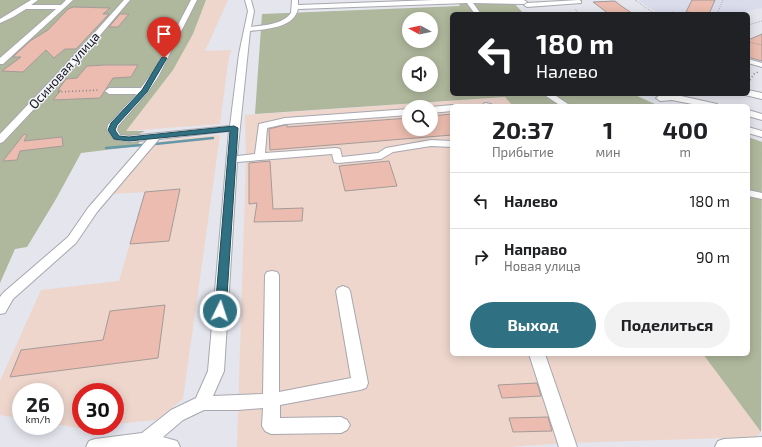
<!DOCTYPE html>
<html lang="ru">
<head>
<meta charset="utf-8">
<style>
	body { margin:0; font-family:"Exo 2",sans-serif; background:#f2f2f2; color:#202124; height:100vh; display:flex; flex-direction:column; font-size:15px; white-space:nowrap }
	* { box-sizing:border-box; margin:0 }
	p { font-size:13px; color:#757577 }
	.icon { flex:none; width:22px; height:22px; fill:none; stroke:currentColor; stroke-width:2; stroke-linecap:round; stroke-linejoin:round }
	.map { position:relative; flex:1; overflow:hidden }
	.details { position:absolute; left:450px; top:104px; width:300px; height:252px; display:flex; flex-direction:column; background:#fff; border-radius:6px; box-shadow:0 2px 10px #0003 }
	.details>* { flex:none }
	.hud { position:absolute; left:450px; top:12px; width:300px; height:84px; border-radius:6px; box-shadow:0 2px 10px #0003; background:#202124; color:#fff; overflow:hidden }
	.needle { width:26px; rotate:278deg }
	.tools { position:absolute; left:402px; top:12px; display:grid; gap:8px }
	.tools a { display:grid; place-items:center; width:36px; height:36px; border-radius:50%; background:#fff; box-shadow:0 2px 10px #0003; font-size:20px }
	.speed { position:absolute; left:12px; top:383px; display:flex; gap:8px; font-size:20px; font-weight:700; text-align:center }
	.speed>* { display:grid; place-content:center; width:52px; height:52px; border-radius:50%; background:#fff; box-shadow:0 2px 10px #0003; line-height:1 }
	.speed small { font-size:10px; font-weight:400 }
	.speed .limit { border:6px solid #d22; background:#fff; color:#111 }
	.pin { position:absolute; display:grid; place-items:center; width:34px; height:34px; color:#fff; margin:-41px -17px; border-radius:50% 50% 50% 0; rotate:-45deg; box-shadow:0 0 4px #0007 }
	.pin .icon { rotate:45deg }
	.me { position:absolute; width:44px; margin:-22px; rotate:4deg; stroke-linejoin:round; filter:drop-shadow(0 0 3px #0008) }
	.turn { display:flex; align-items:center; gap:14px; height:84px; padding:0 20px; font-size:18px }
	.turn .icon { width:52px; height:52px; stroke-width:2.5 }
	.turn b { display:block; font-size:28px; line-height:34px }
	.eta { display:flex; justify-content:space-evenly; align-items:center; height:68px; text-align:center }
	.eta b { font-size:24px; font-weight:700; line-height:28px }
	.button { display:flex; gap:8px; margin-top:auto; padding:8px 20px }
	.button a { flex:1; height:46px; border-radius:24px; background:#2f7183; color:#fff; font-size:16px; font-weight:700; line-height:46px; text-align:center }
	.button a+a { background:#f2f2f2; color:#202124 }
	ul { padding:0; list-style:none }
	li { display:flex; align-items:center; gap:12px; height:56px; padding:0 20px; border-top:1px solid #e0e0e0 }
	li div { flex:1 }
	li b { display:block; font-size:15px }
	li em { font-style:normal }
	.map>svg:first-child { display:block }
	.industrial { fill:#eed6cc; fill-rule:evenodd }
	.built { fill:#dadbeb }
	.green { fill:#afb79c; fill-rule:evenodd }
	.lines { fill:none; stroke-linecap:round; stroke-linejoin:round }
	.stream { stroke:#6699a7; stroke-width:2.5 }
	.building { fill:#ebbcaf; stroke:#a49b99 }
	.minor-casing { stroke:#a7a7af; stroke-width:2 }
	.path-far1 { stroke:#7f7f85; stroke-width:1; stroke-dasharray:0.5 1.5; stroke-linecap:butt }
	.path { stroke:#7f7f85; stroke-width:1.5; stroke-dasharray:1 2.5; stroke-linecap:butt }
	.minor { fill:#fff; fill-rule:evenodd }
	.route { fill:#2f7183; stroke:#1f4955 }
	.labels { text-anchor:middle; stroke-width:3; stroke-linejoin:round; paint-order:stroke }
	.far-street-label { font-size:13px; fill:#161619; stroke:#f1f2fa }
</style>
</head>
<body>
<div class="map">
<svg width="762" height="447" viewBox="0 0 762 447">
	<rect width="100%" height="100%" fill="#e4e5ed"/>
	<!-- industrial -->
	<path class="industrial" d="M206 0H228L205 51 232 50 229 56 220 124 126 131 173 70 193 34Z
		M505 97 513 106H452V354H703L761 432 756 437 568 443 507 447H237L246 158 245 115ZM409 107H431V129H409Z
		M220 135 183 399 156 420 115 424V392H81V426H100L78 428 55 424V392H21V418L0 415V381L41 290 119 281 145 192 111 194 154 143 172 139Z"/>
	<!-- built -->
	<path class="built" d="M638 0H762V8L736 14H659Z"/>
	<!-- green -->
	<path class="green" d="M0 0H206L193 34 173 70 126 131H145L127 140 139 141V146L81 153 56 199 27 247 15 249 0 283Z
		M456 0H511L524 14H452V94H633L659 106H513L505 97 255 114 262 14 460 6ZM409 19H431V41H409ZM409 63H431V85H409Z
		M748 137 762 142 761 432 703 354H748Z"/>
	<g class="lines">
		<!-- stream -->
		<path class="stream" d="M155 144 213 138
			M106 148 142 145"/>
	</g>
	<!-- building -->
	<path class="building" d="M692 0H715L709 14 686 12Z
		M615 1 620 5 633 14H609L593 2Z
		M73 7 110 8 103 14H109L76 49H65L54 58 46 50 23 72 2 71 21 57H13L30 41 48 30 68 9Z
		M120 14H129L118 27H109Z
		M762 34V61L748 57V40Z
		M105 65H138L131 77 113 78 100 98 53 100 61 90H58L66 79 77 78 87 66Z
		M452 114V135L270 150 269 129 285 125H287V127L409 118V129H431V116Z
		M24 134 27 135 24 141 62 137 63 146 20 151 17 160 3 161Z
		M270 161 273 209 303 208 302 221 254 222 257 203 249 204V163Z
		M389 161 397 186 345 191 339 166Z
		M180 189 169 241 130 244 145 192Z
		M165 305 158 358 10 377 21 350 103 340 110 311Z
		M537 383 541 396 502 398 498 385Z
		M548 417 552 431 513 432 509 418Z"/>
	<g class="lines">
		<defs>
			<path id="minor" d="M31 0H38L31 5H61L66 0H73L3 64H0V58L56 9H26L13 17 0 23V19Z
				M124 0H130L67 74 3 142 0 143V134L61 70Z
				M191 0H197L158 77 147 93 118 126 117 130 120 135 129 136 230 126 239 54 248 11 245 0H251L254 11 251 27C264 25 282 25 291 13L292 0H298V5L434 0H524L527 2 524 4 473 3 481 14H475L467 3 298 9C294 28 266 29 250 31L237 156 255 154 259 124 285 118 409 109V115L285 124 267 128 265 153 336 148 340 149 342 157 378 153 386 148 431 140 452 141V147L431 146 393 152 381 159 338 163 334 162 332 154 237 162 224 371 213 396 263 394 265 275 267 272 272 271 277 272 279 275V392L351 378 336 291 338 288 343 286 348 288 350 291 368 383 366 388 360 390 280 405V418L341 417 347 420 350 425 347 430 341 433 271 434 265 431 262 426 263 408 238 410H204L183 420 163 437 177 441 180 447H86L89 441 95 439 142 433 171 410 196 398 208 371 229 131 159 139 97 212 76 243 13 299 5 313 0 314V297L3 293 68 237 88 208 147 140 129 142 114 139 107 130 108 125 137 94H109L105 91 109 88H141L155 69Z
				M579 0 581 1V3L527 7 524 5 527 3Z
				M748 59 762 63V67L748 63Z
				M748 90 762 93V99L745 95 748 94Z
				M543 94H553L571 106H561Z
				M672 94 717 104 718 106H702L672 100 660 101 656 98 660 95Z
				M485 103 491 104 492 106H481Z
				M452 105 455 106H452V111L431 113V107Z
				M748 110 762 114V120L748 116Z
				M748 127 762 131V137L748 133Z
				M748 190 762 193V199L748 196Z
				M529 354H545L577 447H559Z
				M762 437V447H715L718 441 724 439Z"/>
		</defs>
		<!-- minor casing -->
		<use href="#minor" class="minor-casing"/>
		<!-- path-far1 -->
		<path class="path-far1" d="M635 0 655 14
			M575 9 580 14
			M672 12 685 14
			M717 14 723 0
			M748 25 762 21
			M748 42 762 45"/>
		<!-- path -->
		<path class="path" d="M748 83 754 74 758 72
			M58 92 99 90"/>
		<!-- minor -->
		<use href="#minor" class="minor"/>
	</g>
	<!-- route -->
	<path class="route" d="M162 57 167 58 147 92 117 125 115 130 119 136 129 137 234 126 238 128 226 311 224 313H216L215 311 230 131 129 141 114 139 108 130 111 123 142 90Z"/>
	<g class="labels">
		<!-- far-street labels -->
		<g class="far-street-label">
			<text transform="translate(64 70) rotate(-48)" y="5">Осиновая улица</text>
		</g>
	</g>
</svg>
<div class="tools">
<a><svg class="needle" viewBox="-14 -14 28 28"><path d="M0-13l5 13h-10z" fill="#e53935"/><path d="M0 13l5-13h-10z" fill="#757577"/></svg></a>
<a><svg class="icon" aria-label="sound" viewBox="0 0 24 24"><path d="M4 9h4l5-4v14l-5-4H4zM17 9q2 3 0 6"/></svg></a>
<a><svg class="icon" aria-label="search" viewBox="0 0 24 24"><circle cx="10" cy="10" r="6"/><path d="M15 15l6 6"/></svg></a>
</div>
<div class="speed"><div>26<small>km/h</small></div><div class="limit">30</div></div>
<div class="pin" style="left:164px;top:58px;background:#d93025"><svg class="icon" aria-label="arrive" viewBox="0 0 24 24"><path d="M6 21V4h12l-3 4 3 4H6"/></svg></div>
<svg class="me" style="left:220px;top:311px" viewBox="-20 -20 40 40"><circle r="17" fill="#2f7183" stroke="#fff" stroke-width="3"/><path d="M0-11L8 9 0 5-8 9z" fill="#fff"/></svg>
<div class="hud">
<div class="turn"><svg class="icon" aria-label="left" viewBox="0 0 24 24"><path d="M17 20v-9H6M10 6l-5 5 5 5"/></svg><div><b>180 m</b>Налево</div></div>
</div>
<section class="details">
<div class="eta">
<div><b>20:37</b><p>Прибытие</p></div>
<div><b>1</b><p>мин</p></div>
<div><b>400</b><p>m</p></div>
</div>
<ul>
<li><svg class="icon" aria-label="left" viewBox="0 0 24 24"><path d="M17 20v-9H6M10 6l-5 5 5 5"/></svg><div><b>Налево</b></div><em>180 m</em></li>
<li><svg class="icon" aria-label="right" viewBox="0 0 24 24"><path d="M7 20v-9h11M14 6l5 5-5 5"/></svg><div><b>Направо</b><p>Новая улица</p></div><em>90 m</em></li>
</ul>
<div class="button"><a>Выход</a><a>Поделиться</a></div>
</section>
</div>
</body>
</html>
